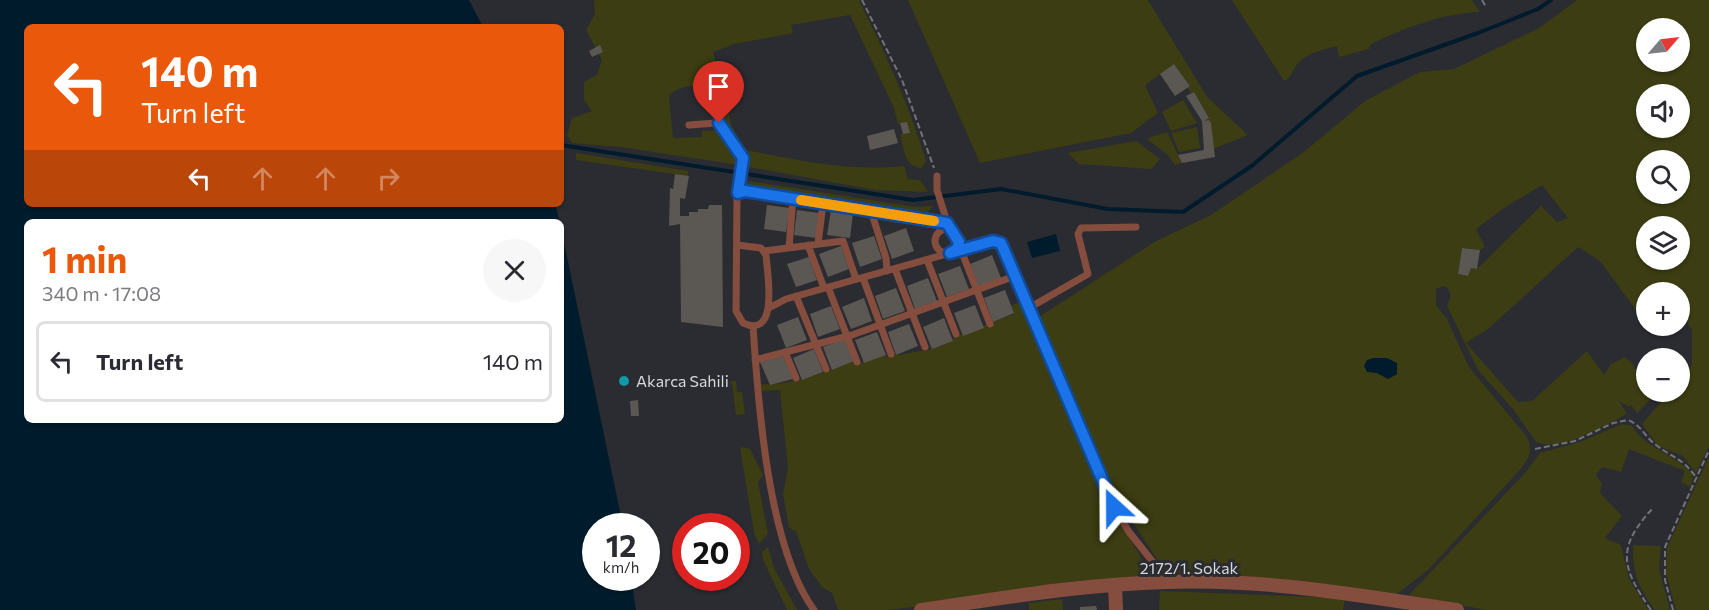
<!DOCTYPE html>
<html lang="en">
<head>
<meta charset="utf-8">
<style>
	body { margin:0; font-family:Commissioner,sans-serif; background:#f7f7f7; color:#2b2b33; height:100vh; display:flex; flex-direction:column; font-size:22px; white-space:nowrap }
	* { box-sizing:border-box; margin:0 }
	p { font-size:20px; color:#7c7c81 }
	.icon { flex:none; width:33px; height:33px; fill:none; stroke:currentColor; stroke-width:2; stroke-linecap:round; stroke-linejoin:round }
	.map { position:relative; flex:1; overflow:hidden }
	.panel { position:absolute; left:24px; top:219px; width:540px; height:204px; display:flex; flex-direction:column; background:#fff; border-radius:9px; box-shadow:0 2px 4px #0004 }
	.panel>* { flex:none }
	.top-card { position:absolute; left:24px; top:24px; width:540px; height:183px; border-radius:9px; box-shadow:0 2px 4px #0004; background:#ea580c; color:#fff; overflow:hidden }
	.needle { width:39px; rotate:62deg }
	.fabs { position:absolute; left:1636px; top:18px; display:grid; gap:12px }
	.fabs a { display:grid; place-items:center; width:54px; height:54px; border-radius:50%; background:#fff; box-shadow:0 2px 4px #0004; font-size:30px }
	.speed { position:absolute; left:582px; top:513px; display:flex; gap:12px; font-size:30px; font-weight:700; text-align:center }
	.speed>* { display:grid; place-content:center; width:78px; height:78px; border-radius:50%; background:#fff; box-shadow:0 2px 4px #0004; line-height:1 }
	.speed small { font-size:15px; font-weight:400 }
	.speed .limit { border:9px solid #d22; background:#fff; color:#111 }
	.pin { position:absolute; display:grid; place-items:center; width:51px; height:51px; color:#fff; margin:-62px -26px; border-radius:50% 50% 50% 0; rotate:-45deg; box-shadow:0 0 6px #0007 }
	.pin .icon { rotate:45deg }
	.me { position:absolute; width:66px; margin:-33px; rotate:336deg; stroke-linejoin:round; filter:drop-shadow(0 0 4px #0008) }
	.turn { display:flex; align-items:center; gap:21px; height:126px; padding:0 18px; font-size:27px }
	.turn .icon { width:78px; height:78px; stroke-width:2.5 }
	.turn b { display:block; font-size:42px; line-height:51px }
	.lanes { display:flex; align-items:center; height:57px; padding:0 18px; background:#0003; justify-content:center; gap:30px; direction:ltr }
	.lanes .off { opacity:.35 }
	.round { display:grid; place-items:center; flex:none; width:63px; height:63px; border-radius:32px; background:#f7f7f7 }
	.overview { display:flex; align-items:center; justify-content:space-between; height:102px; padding:0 18px }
	h1 { font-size:36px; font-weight:700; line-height:45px; color:#ea580c }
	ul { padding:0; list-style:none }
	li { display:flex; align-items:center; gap:18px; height:81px; margin:0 12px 9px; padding:0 6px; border:3px solid #e1e1e2; border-radius:9px }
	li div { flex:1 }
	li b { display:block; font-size:22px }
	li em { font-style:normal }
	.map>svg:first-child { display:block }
	.green { fill:#3c3d12; fill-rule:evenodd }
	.water { fill:#001c2c }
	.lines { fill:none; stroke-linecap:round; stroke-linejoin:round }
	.stream { stroke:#001c2c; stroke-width:4 }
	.building { fill:#5b5752 }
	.path { stroke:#727377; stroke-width:2; stroke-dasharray:6 3; stroke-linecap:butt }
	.service { stroke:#854d3e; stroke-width:7 }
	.minor { stroke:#854d3e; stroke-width:14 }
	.route-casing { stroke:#114b97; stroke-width:15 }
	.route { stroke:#1a73e8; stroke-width:10 }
	.slow { stroke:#f59e0b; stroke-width:10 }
	.culture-dot { fill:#0f9aa8; stroke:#2b2c31; stroke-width:2 }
	.labels { text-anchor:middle; stroke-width:6; stroke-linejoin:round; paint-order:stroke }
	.poi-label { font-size:16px; fill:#d8d9dc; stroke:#2b2c31; text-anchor:start }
	.street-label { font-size:16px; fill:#d8d9dc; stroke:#2b2c31 }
</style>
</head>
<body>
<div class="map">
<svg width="1709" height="610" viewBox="0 0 1709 610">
	<rect width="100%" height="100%" fill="#2b2c31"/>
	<!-- green -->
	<path class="green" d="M594 0H859C885 53 909 104 926 161L922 168C904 167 904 149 900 134L909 133 907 122 898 124 894 108 850 15 791 25 793 33 734 44 713 52 732 127 745 150C799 160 849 172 904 166L908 179 920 180 928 192 875 190 744 166 746 158H743L726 126 714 92C692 86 689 82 669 95L673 138 702 137V131L721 130 741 157 739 165 621 147 572 143 567 135 572 118 592 111 584 100V82L597 75 602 60 586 30 595 14Z
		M908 0H1148L1207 97 1248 135 1213 149 1209 121H1204L1209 117 1194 92 1191 93 1187 87 1190 85 1174 64 1145 85 1158 113 1131 133 980 163Z
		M1232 0H1472L1480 12C1442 13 1405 28 1371 44L1369 49 1339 57 1337 46C1322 50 1305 53 1296 66 1292 72 1292 77 1284 81Z
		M1577 0H1709V446L1696 473 1683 456 1658 446 1642 424 1665 397 1661 392H1680L1692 363V330L1680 310V292H1647V307L1639 314 1600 261 1578 247 1488 329 1466 343 1518 402 1532 401 1587 351 1604 375 1611 364 1625 357 1633 364 1638 377 1647 378V392H1658L1637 413 1631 405 1629 407 1619 401 1627 414C1604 425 1561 453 1536 442L1513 409 1478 370 1447 306 1451 296 1448 288 1443 286 1436 289V305L1447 319 1469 367 1527 437C1534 453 1528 460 1517 473L1428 570 1397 594 1235 575 1166 573 1108 484 1039 317 1156 241 1211 215 1304 152 1365 101 1420 72 1454 69 1539 28ZM1647 28H1680V62H1647ZM1647 94H1680V128H1647ZM1647 160H1680V194H1647ZM1542 185 1568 218 1557 222 1541 206 1477 269 1471 268 1467 276 1458 274 1462 248 1480 250 1485 247 1476 229 1504 208ZM1647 226H1680V260H1647ZM1373 358H1387L1388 379 1377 373Z
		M1183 100 1197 123 1171 131 1162 112Z
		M1197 127 1200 148 1179 152 1171 133Z
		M1167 132 1182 163 1175 165 1167 154 1149 141 1148 138Z
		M1136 141 1160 159 1151 169 1079 164 1068 153Z
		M576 153 688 171V176L576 160Z
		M742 180 915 207 934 206 925 214H918L742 186Z
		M1019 302 1030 319 1103 495 1138 552 1149 577 888 610H838L832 593 822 587 809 569 796 531 789 528 783 494 788 468 780 390 762 391 761 384C785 387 831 371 854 361L855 365 886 355 887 357 932 349 953 341 952 338 1014 314 1011 306Z
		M654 380 736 381 737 392H742L745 414 736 415 732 384Z
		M1622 424 1632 426C1645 449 1677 454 1693 475L1691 487 1681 482 1685 471 1629 449 1621 472 1602 467 1596 475 1602 484 1600 493 1622 516 1605 538 1621 545 1629 579 1648 610H1486L1409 595 1525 473 1540 453 1580 442Z
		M740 447 750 449 763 475 758 482 768 534 759 544 754 532Z
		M1709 457V610H1676L1666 573 1667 548Z
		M1633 545 1661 546 1659 569 1670 610H1655C1639 589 1632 573 1633 545Z
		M768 547 774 568 797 610H787L763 560 762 552Z
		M1160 591 1345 598 1343 610H1159Z
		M1062 599 1063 610H1029V603Z"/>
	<!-- water -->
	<path class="water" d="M0 0H469L483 27H27V204H555L560 222H27V420H561V228L623 526H596V578H631L636 610H0Z
		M1056 234 1060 251 1032 258 1027 242Z
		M1373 358H1387L1397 363V374L1388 379 1377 373 1367 372 1364 366 1367 360Z"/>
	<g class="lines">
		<!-- stream -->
		<path class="stream" d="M561 145 913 200 1001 189 1108 209 1183 212 1253 165 1357 76 1478 33 1538 9 1551 0"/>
	</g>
	<!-- building -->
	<path class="building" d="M600 45 603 52 592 57 589 51Z
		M1174 64 1190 86 1175 96 1160 74Z
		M1194 92 1209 118 1204 121 1209 120 1211 123 1215 157 1182 163 1178 155 1204 150 1202 121 1186 96Z
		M907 122 910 133 903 134 900 123Z
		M894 129 898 143 870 150 867 136Z
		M675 174 689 176 685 199 680 198V216H689V212H698V209H708L709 205H722L723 327 681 322 680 224 669 226 670 188 673 189Z
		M767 205 790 208 786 232 764 229Z
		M797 210 819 213 816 238 794 235Z
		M831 210 853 213 850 238 827 235Z
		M906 228 914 251 892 259 884 236Z
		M874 236 882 259 860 267 852 243Z
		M841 246 849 269 828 277 819 254Z
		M1462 248 1480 250 1477 269 1471 268 1468 276 1458 274Z
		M992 255 1001 278 979 287 970 264Z
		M809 257 817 280 796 287 787 264Z
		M960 266 969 289 947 297 938 274Z
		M928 278 937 301 915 309 907 286Z
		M896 288 905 311 883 319 875 296Z
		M1005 290 1014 313 993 322 984 298Z
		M864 298 872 321 851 329 842 307Z
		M975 305 984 328 963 336 954 313Z
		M831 306 840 329 818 337 810 314Z
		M798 317 807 340 786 348 777 325Z
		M944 318 953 341 932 349 923 327Z
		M909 324 918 346 896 355 888 332Z
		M877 332 886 355 864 363 855 340Z
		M845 339 854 361 832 370 823 347Z
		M814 349 823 372 802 380 793 358Z
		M783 356 793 379 770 385 760 362Z
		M638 400 639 416H631L630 401Z
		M1096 606 1097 610H1080V607Z"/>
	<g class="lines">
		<!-- path -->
		<path class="path" d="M862 0 902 80 934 168
			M1482 0 1486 7
			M1535 449 1575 441 1613 423 1628 420C1641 425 1645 437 1656 445 1674 459 1680 456 1696 477
			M1651 610C1621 567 1616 548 1653 508
			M1673 610 1665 580V547L1709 450"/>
		<!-- service -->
		<path class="service" d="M689 125 716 123 723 126 743 158 738 193
			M937 176V190L948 225
			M871 211 886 258 887 271
			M935 241a12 12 0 1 1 24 0a12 12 0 1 1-24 0Z
			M818 244 823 203
			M737 245 761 248 766 255C767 272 780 340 743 323L736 311 737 196 740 191 947 223
			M808 245 824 288
			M789 248 793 198
			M961 250 990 324
			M764 251 843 241 856 279
			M927 260 956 334
			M895 269 925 347
			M863 278 891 354
			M828 287 857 362
			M796 296 826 369
			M769 308 786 299 993 241H999L1034 317 1114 507 1129 532 1168 581
			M1029 308 1088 274 1078 234 1081 228 1136 227
			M753 326C758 403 768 547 814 610
			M785 352 796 378
			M755 360 852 335 1015 276"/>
		<!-- minor -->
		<path class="minor" d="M1115 585 1116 610
			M921 610C1002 598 1085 584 1166 582 1263 578 1362 596 1457 610"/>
	</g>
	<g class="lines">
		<defs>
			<path id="route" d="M719 123 743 158 738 193 745 191 947 223 959 242 957 249 950 253 993 241 1001 243 1114 507"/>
		</defs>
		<!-- route casing -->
		<use href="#route" class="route-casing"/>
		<!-- route -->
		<use href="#route" class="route"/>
		<!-- slow -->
		<path class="slow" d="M801 200 934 221"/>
	</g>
	<!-- markers -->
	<circle class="culture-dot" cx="624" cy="381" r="6"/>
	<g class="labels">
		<!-- poi labels -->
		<g class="poi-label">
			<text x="636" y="387">Akarca Sahili</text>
		</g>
		<!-- street labels -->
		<g class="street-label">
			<text x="1189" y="574">2172/1. Sokak</text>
		</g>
	</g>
</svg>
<div class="fabs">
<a><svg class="needle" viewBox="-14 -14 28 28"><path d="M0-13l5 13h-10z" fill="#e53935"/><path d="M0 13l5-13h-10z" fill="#7c7c81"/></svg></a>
<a><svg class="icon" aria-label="sound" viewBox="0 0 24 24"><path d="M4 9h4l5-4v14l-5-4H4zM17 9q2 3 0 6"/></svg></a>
<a><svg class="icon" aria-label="search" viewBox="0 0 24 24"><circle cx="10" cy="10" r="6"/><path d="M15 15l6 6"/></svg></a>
<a><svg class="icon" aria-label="layers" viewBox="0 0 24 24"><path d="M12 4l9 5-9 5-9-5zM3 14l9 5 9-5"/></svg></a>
<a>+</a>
<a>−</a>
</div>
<div class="speed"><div>12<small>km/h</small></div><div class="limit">20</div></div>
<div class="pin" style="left:719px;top:123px;background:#d93025"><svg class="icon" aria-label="arrive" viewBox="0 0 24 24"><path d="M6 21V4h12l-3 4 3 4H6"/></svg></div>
<svg class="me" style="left:1114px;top:507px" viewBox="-20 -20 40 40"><path d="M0-17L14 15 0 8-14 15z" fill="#1a73e8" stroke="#fff" stroke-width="4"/></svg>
<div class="top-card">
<div class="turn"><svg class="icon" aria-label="left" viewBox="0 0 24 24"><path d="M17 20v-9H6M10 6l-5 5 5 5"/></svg><div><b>140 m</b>Turn left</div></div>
<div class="lanes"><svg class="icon" aria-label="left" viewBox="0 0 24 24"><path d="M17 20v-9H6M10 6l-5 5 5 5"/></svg><svg class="icon off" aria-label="ahead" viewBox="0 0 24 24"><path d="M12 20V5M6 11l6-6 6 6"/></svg><svg class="icon off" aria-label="ahead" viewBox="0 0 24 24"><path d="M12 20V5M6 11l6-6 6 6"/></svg><svg class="icon off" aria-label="right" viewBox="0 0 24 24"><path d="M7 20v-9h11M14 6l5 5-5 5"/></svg></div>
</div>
<section class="panel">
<div class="overview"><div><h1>1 min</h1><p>340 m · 17:08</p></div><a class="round"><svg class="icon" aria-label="close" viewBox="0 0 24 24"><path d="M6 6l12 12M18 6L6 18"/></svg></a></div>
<ul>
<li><svg class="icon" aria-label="left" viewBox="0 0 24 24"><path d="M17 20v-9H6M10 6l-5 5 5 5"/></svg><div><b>Turn left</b></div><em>140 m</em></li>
</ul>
</section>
</div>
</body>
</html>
